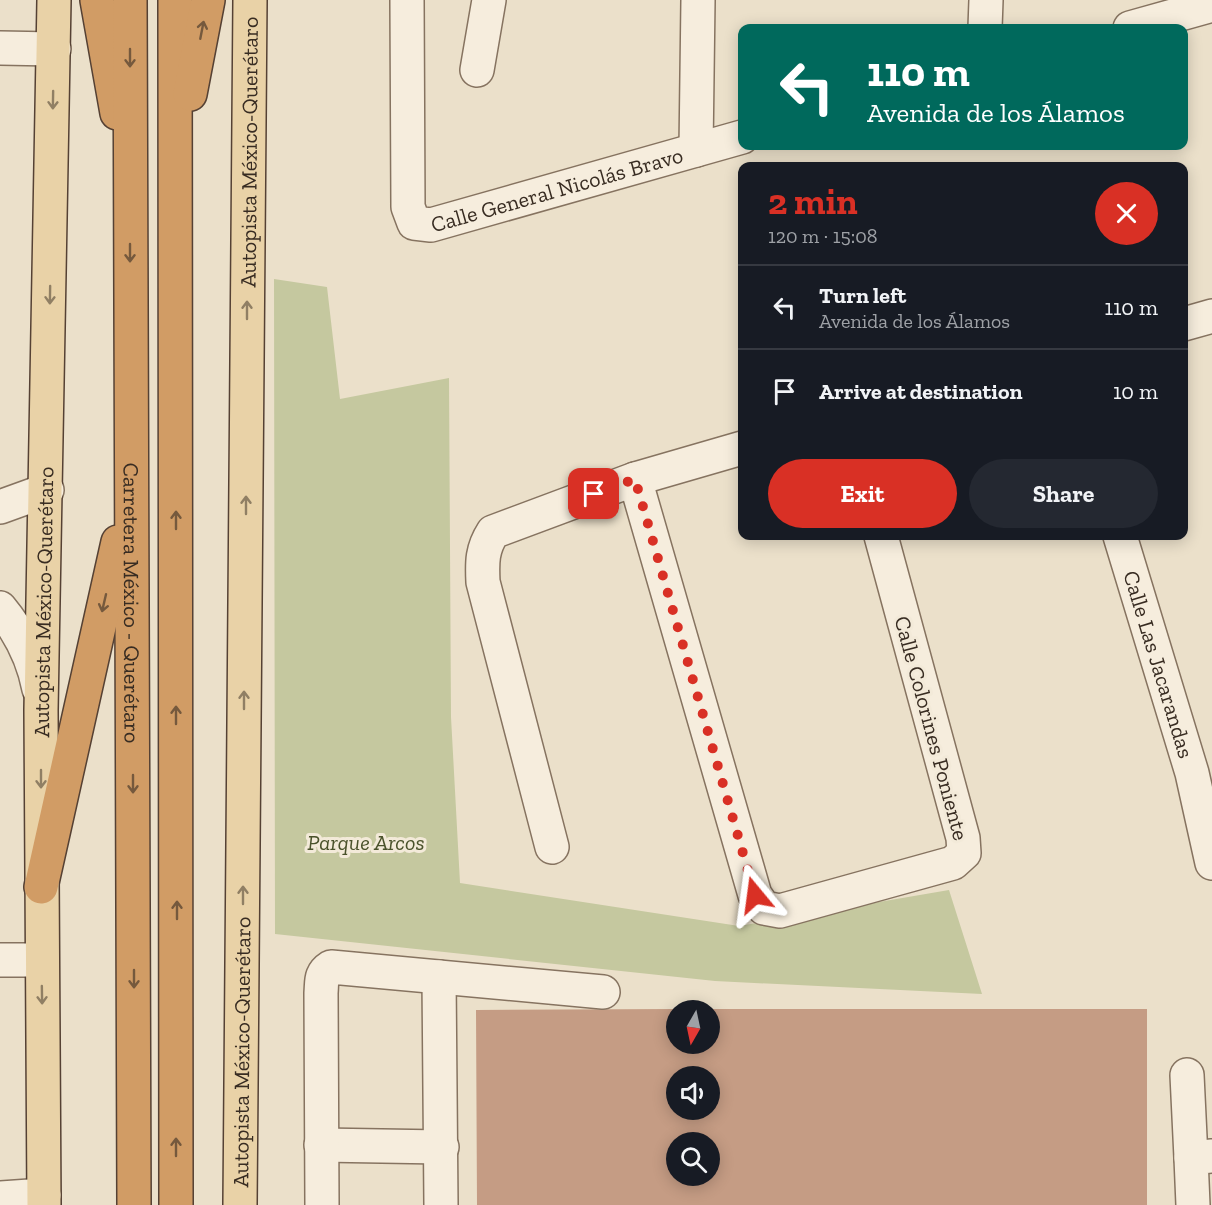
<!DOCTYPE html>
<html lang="en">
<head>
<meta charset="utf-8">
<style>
	body { margin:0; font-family:"Zilla Slab",serif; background:#242831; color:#f1f3f6; height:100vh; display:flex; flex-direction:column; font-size:22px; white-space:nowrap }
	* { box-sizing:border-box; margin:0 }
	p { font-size:20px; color:#9ea1a6 }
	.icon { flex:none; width:33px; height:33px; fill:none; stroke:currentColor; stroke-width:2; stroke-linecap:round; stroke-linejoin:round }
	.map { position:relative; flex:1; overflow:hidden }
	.panel { position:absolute; left:738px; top:162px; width:450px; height:378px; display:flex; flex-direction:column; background:#171b24; border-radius:12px; box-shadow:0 3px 15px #0003 }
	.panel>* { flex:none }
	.top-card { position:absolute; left:738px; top:24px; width:450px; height:126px; border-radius:12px; box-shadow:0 3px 15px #0003; background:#00695c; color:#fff; overflow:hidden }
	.needle { width:39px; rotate:189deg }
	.buttons { position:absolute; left:666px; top:1000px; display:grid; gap:12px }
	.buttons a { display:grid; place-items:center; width:54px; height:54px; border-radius:50%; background:#171b24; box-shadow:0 3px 15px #0003; font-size:30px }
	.pin { position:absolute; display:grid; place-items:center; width:51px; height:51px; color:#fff; margin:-26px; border-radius:12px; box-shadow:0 3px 9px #0006 }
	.me { position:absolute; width:66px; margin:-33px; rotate:344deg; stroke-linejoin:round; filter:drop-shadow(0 0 4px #0008) }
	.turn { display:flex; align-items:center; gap:21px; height:126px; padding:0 30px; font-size:27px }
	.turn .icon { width:78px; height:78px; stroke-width:2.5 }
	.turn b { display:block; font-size:42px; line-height:51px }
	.round { display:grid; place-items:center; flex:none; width:63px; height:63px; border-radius:32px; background:#242831 }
	.headline { display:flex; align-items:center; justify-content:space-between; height:102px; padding:0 30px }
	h1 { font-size:36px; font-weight:700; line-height:45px; color:#d93025 }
	.primary-button { display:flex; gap:12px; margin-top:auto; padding:12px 30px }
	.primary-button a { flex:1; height:69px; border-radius:36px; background:#d93025; color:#fff; font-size:24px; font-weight:700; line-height:69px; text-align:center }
	.primary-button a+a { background:#242831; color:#f1f3f6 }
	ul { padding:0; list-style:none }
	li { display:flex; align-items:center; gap:18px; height:84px; padding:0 30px; border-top:2px solid #363941 }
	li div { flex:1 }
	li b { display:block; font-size:22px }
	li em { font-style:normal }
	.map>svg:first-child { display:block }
	.green { fill:#c5c89f }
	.building { fill:#c59c84; fill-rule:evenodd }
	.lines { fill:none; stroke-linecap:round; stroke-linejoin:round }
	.minor-casing { stroke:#867360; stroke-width:36 }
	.major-casing { stroke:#554134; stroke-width:36 }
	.highway-casing { stroke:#554134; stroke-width:36 }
	.minor { stroke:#f6eddd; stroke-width:33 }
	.major { stroke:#e9d2a7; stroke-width:33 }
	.highway { stroke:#d19c65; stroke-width:33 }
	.oneway { stroke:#75593d }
	.oneway2 { stroke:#907f64 }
	.route { stroke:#d93025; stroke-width:10; stroke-dasharray:0 18 }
	.labels { text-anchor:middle; stroke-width:6; stroke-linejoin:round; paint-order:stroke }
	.street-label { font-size:22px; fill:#382c22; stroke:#f3ead9 }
	.park-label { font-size:22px; font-style:italic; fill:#4a522b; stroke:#f3ead9 }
</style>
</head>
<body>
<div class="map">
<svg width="1212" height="1205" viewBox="0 0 1212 1205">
	<rect width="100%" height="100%" fill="#ebe0ca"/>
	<!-- green -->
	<path class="green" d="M274 279 327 287 340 399 449 378 451 717 460 883 739 926 949 890 982 994 715 981 275 934Z"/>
	<!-- building -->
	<path class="building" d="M676 1009V1044H710V1009H1147V1205H477L476 1010ZM676 1077H710V1110H676ZM676 1143H710V1176H676Z"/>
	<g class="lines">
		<defs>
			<g id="minor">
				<path id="s1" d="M407 0 408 207 414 223 431 225 742 137"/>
				<path d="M985 28 986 0"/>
				<path d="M1130 28 1212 5"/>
				<path d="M0 48 54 49"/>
				<path d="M477 70 489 0"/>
				<path d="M696 150 698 0"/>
				<path d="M1184 324 1212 316"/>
				<path d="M635 479 755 895 764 908 780 911 953 863 964 853 963 838 881 536"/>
				<path d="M0 507 47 490"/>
				<path id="s2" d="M1120 536 1192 773 1212 863"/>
				<path d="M0 608C20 632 33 658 39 689"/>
				<path d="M552 847 483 582C482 562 482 549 493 532L635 479 742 448"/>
				<path d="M0 960H42"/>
				<path d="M439 977 441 1205"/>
				<path d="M1187 1075 1191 1158"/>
				<path d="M321 1145 442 1147"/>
				<path d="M0 1198 44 1195"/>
				<path d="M322 1205 321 993C322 981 320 974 331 967L603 992"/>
				<path d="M1193 1205 1191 1158 1212 1156"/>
			</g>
			<g id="major">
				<path id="s3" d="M44 1205 41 710 54 0"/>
				<path id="s4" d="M240 1205 250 0"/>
			</g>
			<g id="highway">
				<path d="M97 0 117 113"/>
				<path id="s5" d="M130 0 134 1205"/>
				<path d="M175 0 176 1205"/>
				<path d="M190 94 208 0"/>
				<path d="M41 887 118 542"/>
			</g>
		</defs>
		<!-- minor casing -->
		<use href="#minor" class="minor-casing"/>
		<!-- major casing -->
		<use href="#major" class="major-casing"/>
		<!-- highway casing -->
		<use href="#highway" class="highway-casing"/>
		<!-- minor -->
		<use href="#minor" class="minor"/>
		<!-- major -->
		<use href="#major" class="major"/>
		<!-- highway -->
		<use href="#highway" class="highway"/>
	</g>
	<!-- one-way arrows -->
	<defs><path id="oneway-shaft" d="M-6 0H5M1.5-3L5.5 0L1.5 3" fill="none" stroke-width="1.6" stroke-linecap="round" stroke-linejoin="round" transform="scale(1.5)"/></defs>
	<g class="oneway">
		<use href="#oneway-shaft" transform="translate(202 30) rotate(-79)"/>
		<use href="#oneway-shaft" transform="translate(130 58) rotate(90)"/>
		<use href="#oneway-shaft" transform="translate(130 253) rotate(90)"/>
		<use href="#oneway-shaft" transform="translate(176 520) rotate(-90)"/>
		<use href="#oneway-shaft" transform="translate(104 603) rotate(103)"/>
		<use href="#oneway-shaft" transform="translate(176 715) rotate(-90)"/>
		<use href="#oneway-shaft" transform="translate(133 784) rotate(90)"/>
		<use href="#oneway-shaft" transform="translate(177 910) rotate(-90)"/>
		<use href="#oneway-shaft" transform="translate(134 979) rotate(90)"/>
		<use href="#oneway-shaft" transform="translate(176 1147) rotate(-90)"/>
	</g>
	<g class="oneway2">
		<use href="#oneway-shaft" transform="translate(53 100) rotate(91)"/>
		<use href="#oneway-shaft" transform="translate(50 295) rotate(91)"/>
		<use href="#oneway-shaft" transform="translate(247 310) rotate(-90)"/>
		<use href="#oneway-shaft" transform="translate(246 505) rotate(-90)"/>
		<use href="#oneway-shaft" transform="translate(244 700) rotate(-90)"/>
		<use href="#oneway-shaft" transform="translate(41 779) rotate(90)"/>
		<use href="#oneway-shaft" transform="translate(243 895) rotate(-90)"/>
		<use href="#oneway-shaft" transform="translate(42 995) rotate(89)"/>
	</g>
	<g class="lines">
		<!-- route -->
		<path class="route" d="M594 494 635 479 755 895"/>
	</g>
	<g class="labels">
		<!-- street labels -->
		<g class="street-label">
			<text dy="8" stroke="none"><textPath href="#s4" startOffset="1053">Autopista México-Querétaro</textPath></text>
			<text dy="8" stroke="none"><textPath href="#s1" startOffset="372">Calle General Nicolás Bravo</textPath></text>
			<text dy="8" stroke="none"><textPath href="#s3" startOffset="603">Autopista México-Querétaro</textPath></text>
			<text dy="8" stroke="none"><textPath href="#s5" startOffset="603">Carretera México - Querétaro</textPath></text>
			<text dy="8" stroke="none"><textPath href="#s2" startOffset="134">Calle Las Jacarandas</textPath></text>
			<text transform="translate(932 728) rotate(75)" y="8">Calle Colorines Poniente</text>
			<text dy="8" stroke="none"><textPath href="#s4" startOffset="153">Autopista México-Querétaro</textPath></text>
		</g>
		<!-- park labels -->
		<g class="park-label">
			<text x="366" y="850">Parque Arcos</text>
		</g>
	</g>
</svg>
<div class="buttons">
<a><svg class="needle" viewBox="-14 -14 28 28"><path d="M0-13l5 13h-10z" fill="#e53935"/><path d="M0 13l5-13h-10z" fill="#9ea1a6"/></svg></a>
<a><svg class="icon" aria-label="sound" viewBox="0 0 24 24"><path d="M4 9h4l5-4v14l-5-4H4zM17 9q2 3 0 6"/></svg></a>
<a><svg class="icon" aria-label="search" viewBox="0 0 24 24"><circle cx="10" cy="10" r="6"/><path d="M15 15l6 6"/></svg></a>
</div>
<div class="pin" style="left:594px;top:494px;background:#d93025"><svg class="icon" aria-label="arrive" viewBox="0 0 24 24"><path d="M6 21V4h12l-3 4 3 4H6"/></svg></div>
<svg class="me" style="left:755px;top:895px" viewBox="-20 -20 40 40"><path d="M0-17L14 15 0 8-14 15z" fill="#d93025" stroke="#fff" stroke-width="4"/></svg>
<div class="top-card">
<div class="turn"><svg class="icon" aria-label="left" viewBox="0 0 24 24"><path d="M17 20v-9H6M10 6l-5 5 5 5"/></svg><div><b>110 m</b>Avenida de los Álamos</div></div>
</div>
<section class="panel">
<div class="headline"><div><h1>2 min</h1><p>120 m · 15:08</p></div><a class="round" style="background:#d93025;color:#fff"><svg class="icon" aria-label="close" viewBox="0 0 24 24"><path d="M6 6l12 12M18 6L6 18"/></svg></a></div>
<ul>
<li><svg class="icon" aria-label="left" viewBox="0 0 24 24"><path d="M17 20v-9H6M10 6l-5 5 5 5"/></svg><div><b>Turn left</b><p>Avenida de los Álamos</p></div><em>110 m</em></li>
<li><svg class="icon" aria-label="arrive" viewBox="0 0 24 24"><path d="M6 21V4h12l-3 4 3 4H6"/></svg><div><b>Arrive at destination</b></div><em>10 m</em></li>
</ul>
<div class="primary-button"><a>Exit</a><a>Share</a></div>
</section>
</div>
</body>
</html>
